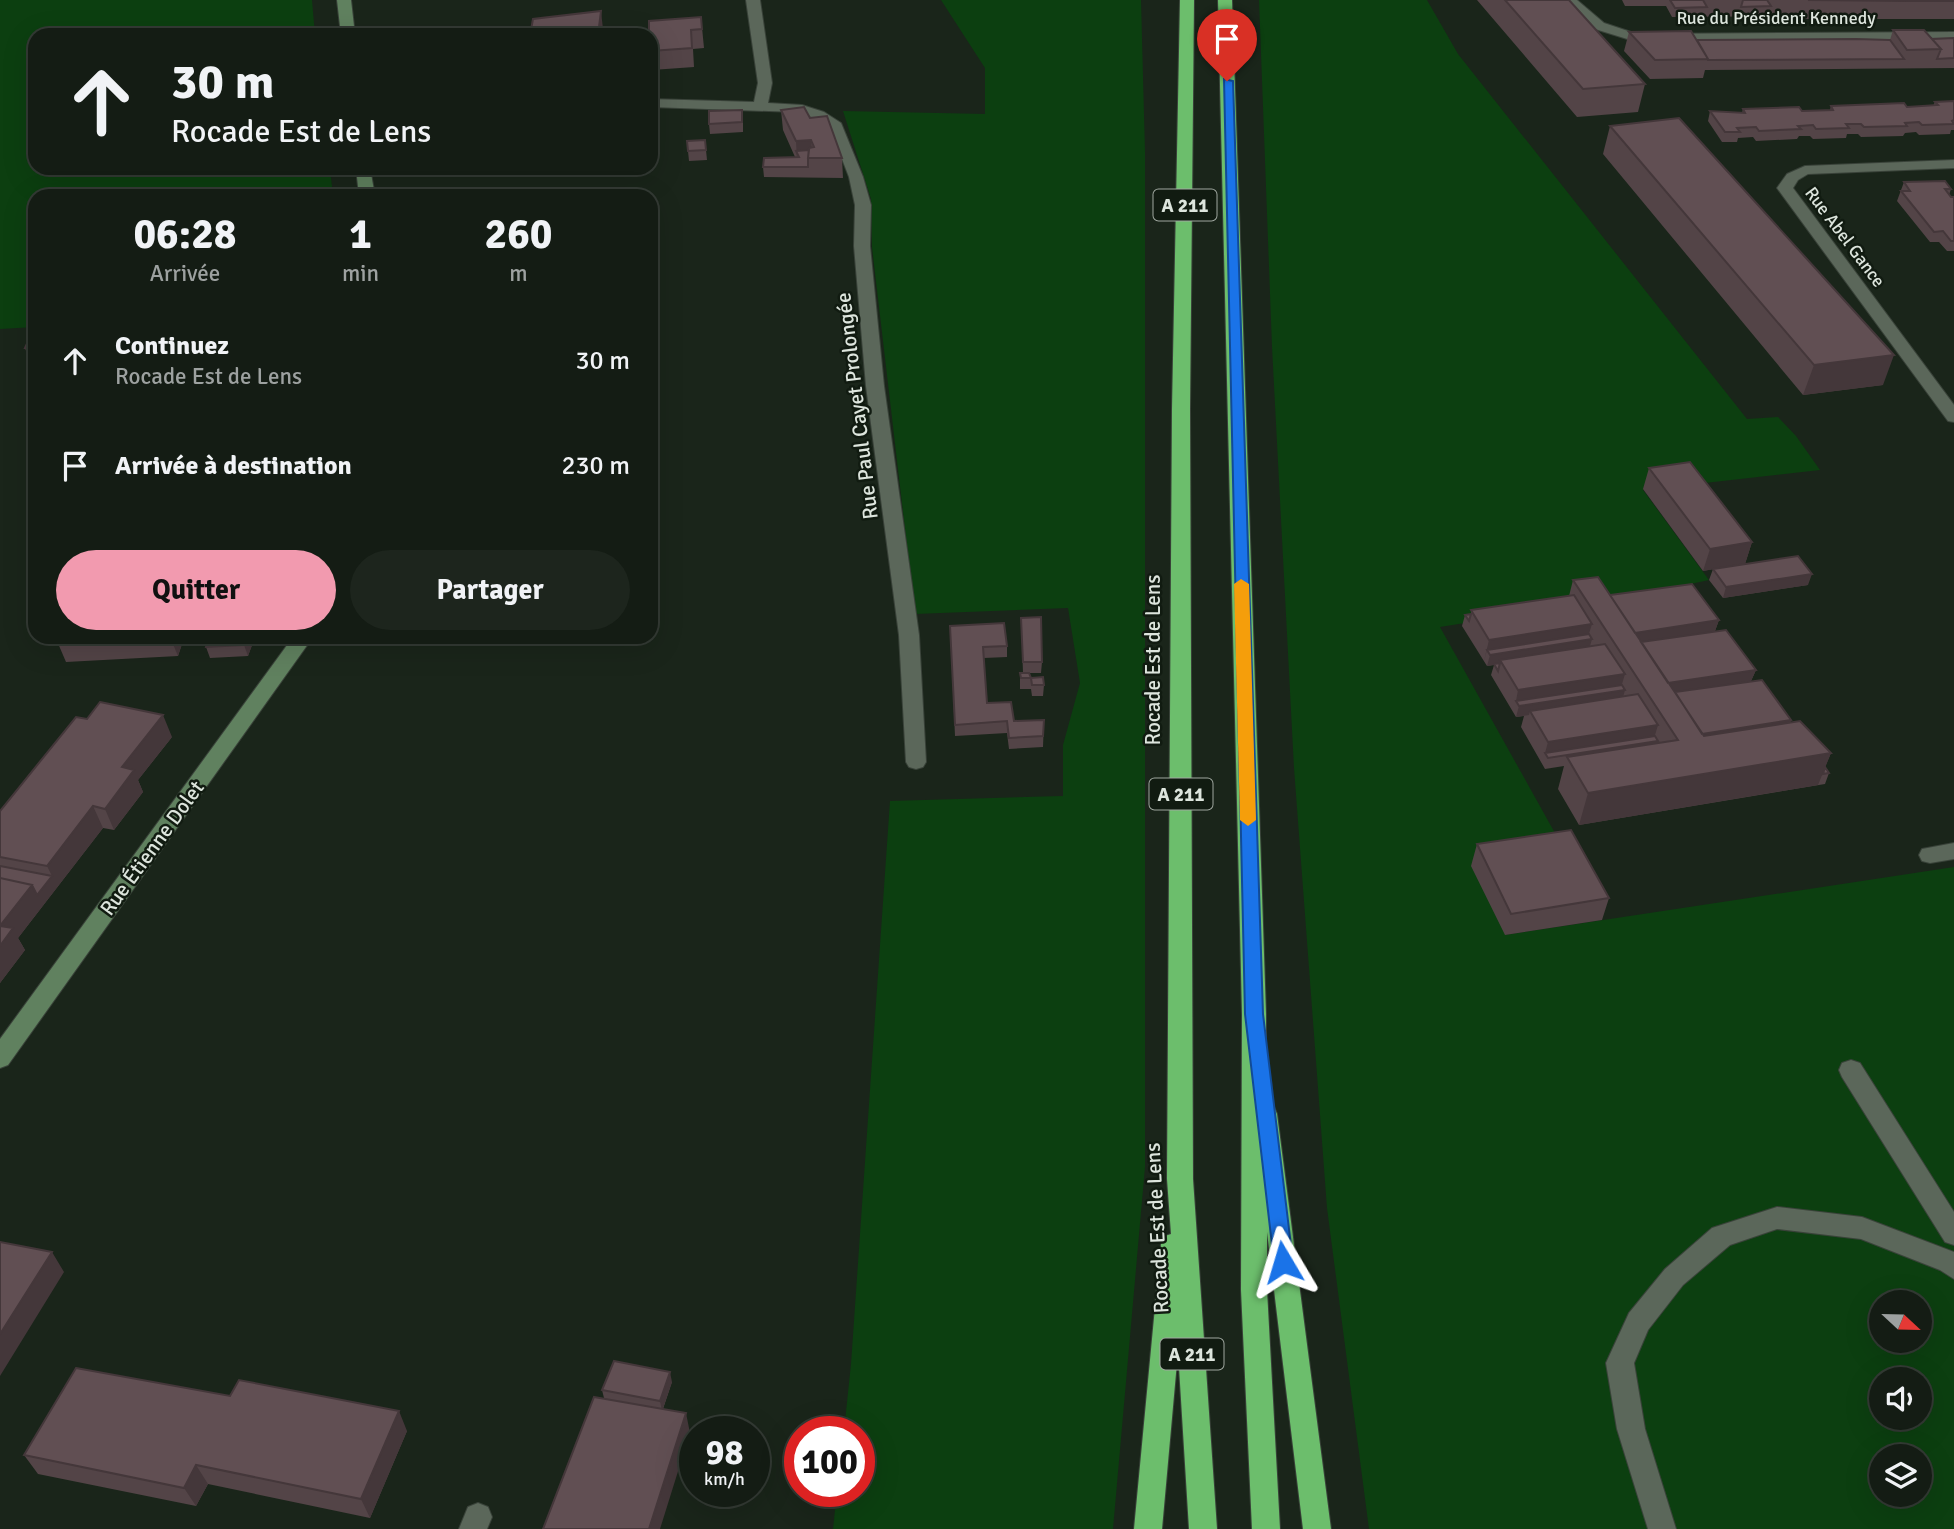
<!DOCTYPE html>
<html lang="fr">
<head>
<meta charset="utf-8">
<style>
	body { margin:0; font-family:Signika,sans-serif; background:#1d251d; color:#f1f3f6; height:100vh; display:flex; flex-direction:column; font-size:26px; white-space:nowrap }
	* { box-sizing:border-box; margin:0 }
	p { font-size:23px; color:#9da1a0 }
	.icon { flex:none; width:38px; height:38px; fill:none; stroke:currentColor; stroke-width:2; stroke-linecap:round; stroke-linejoin:round }
	.map { position:relative; flex:1; overflow:hidden }
	.panel { position:absolute; left:28px; top:189px; width:630px; height:455px; display:flex; flex-direction:column; background:#141c14; border-radius:21px; box-shadow:0 7px 28px #0002,0 0 0 2px #333a34 }
	.panel>* { flex:none }
	.guide { position:absolute; left:28px; top:28px; width:630px; height:147px; border-radius:21px; box-shadow:0 7px 28px #0002,0 0 0 2px #333a34; background:#141c14; color:#f1f3f6; overflow:hidden }
	.needle { width:46px; rotate:112deg }
	.controls { position:absolute; left:1869px; top:1290px; display:grid; gap:14px }
	.controls a { display:grid; place-items:center; width:63px; height:63px; border-radius:50%; background:#141c14; box-shadow:0 7px 28px #0002,0 0 0 2px #333a34; font-size:35px }
	.speed { position:absolute; left:679px; top:1416px; display:flex; gap:14px; font-size:35px; font-weight:700; text-align:center }
	.speed>* { display:grid; place-content:center; width:91px; height:91px; border-radius:50%; background:#141c14; box-shadow:0 7px 28px #0002,0 0 0 2px #333a34; line-height:1 }
	.speed small { font-size:18px; font-weight:400 }
	.speed .limit { border:10px solid #d22; background:#fff; color:#111 }
	.pin { position:absolute; display:grid; place-items:center; width:60px; height:60px; color:#fff; margin:-72px -30px; border-radius:50% 50% 50% 0; rotate:-45deg; box-shadow:0 0 7px #0007 }
	.pin .icon { rotate:45deg }
	.me { position:absolute; width:77px; margin:-38px; rotate:353deg; stroke-linejoin:round; filter:drop-shadow(0 0 5px #0008) }
	.turn { display:flex; align-items:center; gap:24px; height:147px; padding:0 28px; font-size:32px }
	.turn .icon { width:91px; height:91px; stroke-width:2.5 }
	.turn b { display:block; font-size:49px; line-height:60px }
	.eta { display:flex; justify-content:space-evenly; align-items:center; height:119px; text-align:center }
	.eta b { font-size:42px; font-weight:700; line-height:49px }
	.primary-button { display:flex; gap:14px; margin-top:auto; padding:14px 28px }
	.primary-button a { flex:1; height:80px; border-radius:42px; background:#f29aaf; color:#111; font-size:28px; font-weight:700; line-height:80px; text-align:center }
	.primary-button a+a { background:#1d251d; color:#f1f3f6 }
	ul { padding:0; list-style:none }
	li { display:flex; align-items:center; gap:21px; height:105px; padding:0 28px }
	li div { flex:1 }
	li b { display:block; font-size:26px }
	li em { font-style:normal }
	.map>svg:first-child { display:block }
	.green { fill:#0c3f10; fill-rule:evenodd }
	.lines { fill:none; stroke-linecap:round; stroke-linejoin:round }
	.lane-casing { stroke:#394239; stroke-width:2 }
	.street-casing { stroke:#394239; stroke-width:2 }
	.secondary-casing { stroke:#394239; stroke-width:2 }
	.highway-casing { stroke:#394239; stroke-width:2 }
	.lane { fill:#5b675a; fill-rule:evenodd }
	.street { fill:#5b675a; fill-rule:evenodd }
	.secondary { fill:#60815f; fill-rule:evenodd }
	.highway { fill:#6cbe6c; fill-rule:evenodd }
	.wall { fill:#534447 }
	.shaded-wall { fill:#44373a }
	.building { fill:#614f53; stroke:#44373a; stroke-width:2 }
	.route { fill:#1a73e8; stroke:#114b97; stroke-width:2 }
	.slow { fill:#f59e0b }
	.labels { text-anchor:middle; stroke-width:5; stroke-linejoin:round; paint-order:stroke }
	.far-street-label { font-size:18px; fill:#dde5dd; stroke:#111b11 }
	.shield { fill:#111b11; stroke:#a0a8a0; stroke-width:2 }
	.shield-label { font-size:19px; font-weight:bold; fill:#dde5dd }
	.street-label { font-size:21px; fill:#dde5dd; stroke:#111b11 }
</style>
</head>
<body>
<div class="map">
<svg width="1954" height="1529" viewBox="0 0 1954 1529">
	<rect width="100%" height="100%" fill="#1a251a"/>
	<!-- green -->
	<path class="green" d="M0 0H312L315 35H35V168H330L333 196H35V327L0 329Z
		M941 0H1141L1145 152V1167L1113 1529H833L837 1491H859V1432L844 1431 851 1364 890 801 1063 796V745L1080 683 1068 608 915 614 872 247 871 199 843 111 985 114V68Z
		M1259 0H1427L1458 54 1747 419 1778 417 1796 436 1820 470 1643 490 1709 580 1645 594 1440 627 1565 851 1505 935 1954 867V1529H1369L1327 1208 1294 768 1272 347ZM1881 1302H1920V1340H1881ZM1881 1379H1920V1418H1881ZM1881 1456H1920V1494H1881Z"/>
	<g class="lines">
		<defs>
			<path id="lane" d="M1954 843V859L1930 863 1922 861 1919 855 1922 849Z
				M1851 1060 1860 1063 1954 1212V1245L1945 1242 1842 1077 1839 1070 1842 1063Z
				M1777 1207 1862 1217 1954 1252V1279L1940 1270 1861 1239 1777 1229 1730 1245 1683 1285 1648 1330 1634 1363 1645 1429 1676 1529H1648L1617 1429 1606 1363 1629 1313 1665 1269 1712 1228Z"/>
			<path id="street" d="M746 0H760L772 83 768 103 802 105 824 112 841 123 863 177 871 205 870 246 884 386 919 635 926 762 923 767 916 769 909 767 906 762 899 635 866 386 854 246 855 205 849 177 830 128 814 118 796 112 651 107V99L754 102 758 83Z
				M1563 0H1577L1604 23 1637 34 1954 32V40L1637 42 1595 29Z
				M1954 160V168L1808 174 1798 180 1793 188 1954 405V422L1948 421 1777 188 1787 174 1805 166Z
				M478 1503 488 1507 492 1517 487 1529H459L468 1507Z"/>
			<path id="secondary" d="M337 0H351L355 35H341Z
				M356 168H370L375 196H359Z
				M293 637H313L8 1065 0 1068V1039Z"/>
			<path id="highway" d="M1180 0H1194L1190 409 1193 1179 1217 1529H1189L1178 1351 1162 1529H1134L1161 1244 1165 1236 1171 1234 1167 1179 1172 409Z
				M1218 0H1232L1266 1014V1104L1274 1107 1277 1114 1331 1529H1303L1267 1232V1290L1280 1529H1252L1241 1290 1242 1014Z"/>
		</defs>
		<!-- lane casing -->
		<use href="#lane" class="lane-casing"/>
		<!-- street casing -->
		<use href="#street" class="street-casing"/>
		<!-- secondary casing -->
		<use href="#secondary" class="secondary-casing"/>
		<!-- highway casing -->
		<use href="#highway" class="highway-casing"/>
		<!-- lane -->
		<use href="#lane" class="lane"/>
		<!-- street -->
		<use href="#street" class="street"/>
		<!-- secondary -->
		<use href="#secondary" class="secondary"/>
		<!-- highway -->
		<use href="#highway" class="highway"/>
	</g>
	<!-- wall -->
	<path class="wall" d="M1477 0H1569L1645 84 1638 112 1577 117Z
		M1622 0H1954V19H1803L1801 16 1672 17 1666 6H1625Z
		M701 17 704 48 693 49 694 67 652 70 651 58V35Z
		M1893 30 1932 39 1954 38V68L1705 70 1703 78 1650 79 1624 51 1629 32 1697 40H1890Z
		M1954 101V130H1951L1950 134 1919 135 1916 132 1905 133 1903 136 1861 137 1858 134H1847L1846 138 1813 139 1810 136H1799L1797 139 1756 141 1753 137 1738 138 1737 142H1722L1708 121 1710 111 1742 113 1743 109 1802 111 1830 110 1831 106 1907 107 1933 106 1935 102Z
		M781 110 810 118 842 158 843 178 764 177 763 167 795 157 783 130Z
		M743 120V132L710 134 709 124Z
		M1610 126 1883 385 1803 395 1603 154Z
		M705 140 707 160 689 161 688 151Z
		M1904 182 1951 189 1949 195 1951 197H1954V251H1947L1939 242H1930L1897 201Z
		M35 326V359H29L25 348Z
		M1649 468 1752 542 1745 564 1808 585 1723 598 1709 580 1713 569 1703 571 1643 489Z
		M1573 580 1610 595 1719 620 1715 631 1641 642 1756 670 1751 681 1791 720 1790 723 1831 753 1825 767 1829 773 1825 784 1579 825 1558 789 1564 766 1545 769 1521 727 1524 716 1516 717 1491 675 1494 665 1487 666 1462 626 1465 615 1471 614V610L1569 596Z
		M1021 618 1042 662 1041 673H1029L1031 678 1044 685 1043 696H1032L1031 689H1020V673H1023Z
		M950 626 1007 646V657L984 658 987 703 1014 721 1044 720 1043 747 1009 749 1007 733 955 736Z
		M59 637H255L248 656 210 658 206 647 208 641H183L178 656 66 662 57 641Z
		M172 737 138 780 143 792 114 830 103 828 18 938 25 950 0 983V811Z
		M1477 844 1609 898 1602 920 1505 935 1471 866Z
		M672 1382 663 1409 690 1433 604 1398 602 1390Z
		M407 1431 370 1518 208 1484 196 1506 38 1474 24 1455Z"/>
	<!-- shaded-wall -->
	<path class="shaded-wall" d="M601 11 603 29V35H598Z
		M811 140 813 157H799L796 151 797 161 796 141Z
		M1894 355 1883 385 1803 395 1814 365Z
		M1752 542 1745 564 1703 571 1710 549Z
		M1812 574 1808 585 1723 598 1726 587Z
		M1719 620 1715 631 1616 646 1617 635Z
		M1592 624 1587 640 1592 639 1589 650 1500 660V664L1487 666 1490 655 1487 650 1484 661 1489 640Z
		M170 637H181L183 641 178 656Z
		M247 637H255L248 656 244 645Z
		M1756 670 1751 681 1649 697 1650 686Z
		M1625 674 1620 691 1625 690 1622 701 1530 711 1529 715 1516 717 1519 706 1516 701 1518 690Z
		M163 715 172 737 138 780 143 792 114 830 105 809 122 767Z
		M1791 720 1787 732 1684 737Z
		M1658 725 1653 742 1545 753 1548 742Z
		M1831 753 1818 785 1579 825 1588 793Z
		M93 806 103 828 18 938 25 950 0 983V926L32 885 52 876 47 866Z
		M52 1252 64 1272 0 1376V1334Z
		M670 1372 672 1382 662 1411 660 1401Z
		M399 1411 407 1431 370 1518 361 1499Z
		M686 1413 690 1433 660 1529H649Z
		M196 1465 208 1484 196 1506 184 1488Z"/>
	<!-- building -->
	<path class="building" d="M1505 0H1569L1645 84 1583 89Z
		M1670 0H1703L1707 7 1675 8Z
		M1743 0H1767L1771 6 1741 7Z
		M1808 0H1954V1H1906Z
		M601 11 598 35H530L533 19Z
		M701 17 702 29 691 30 692 48 651 51V35H649V21Z
		M1893 30H1924L1941 49 1907 50Z
		M1691 31 1708 59 1655 60 1629 32Z
		M1954 38V58L1937 59 1941 49 1932 39Z
		M1856 39 1890 40 1904 59 1708 60V59L1697 40Z
		M1954 101V120L1952 121 1954 124 1922 125 1919 122 1905 123 1907 126 1864 127 1861 124H1846L1849 128 1816 129 1813 125 1798 126 1801 129 1759 131 1756 127 1737 128 1740 132H1725L1710 111 1745 113 1743 109 1799 107 1802 111 1833 110 1831 106 1904 103 1907 107 1938 105 1935 102Z
		M804 107 810 118 827 116 842 158H808L809 148 814 147 811 140 796 141 781 110Z
		M742 110V122L709 124V111Z
		M1679 118 1894 355 1814 365 1610 126Z
		M705 140 706 150 688 151 687 141Z
		M809 150 808 158V167H763L764 158 799 157 796 151Z
		M1945 181 1951 189H1945L1951 197H1954V241H1951L1943 231 1934 232 1901 191H1910L1904 182Z
		M35 326V348H25Z
		M1690 462 1752 542 1710 549 1649 468Z
		M1798 556 1812 574 1726 587 1713 569Z
		M1598 577 1704 736 1800 721 1831 753 1588 793 1567 757 1678 740 1573 580Z
		M1692 584 1719 620 1635 633 1610 595Z
		M1574 595 1592 624 1489 640 1471 610Z
		M1471 614 1469 621 1465 615Z
		M1041 617 1042 662H1023L1021 618Z
		M1004 623 1007 646 983 647 987 703 1011 702 1014 721 1044 720 1043 736 1009 738 1007 721 955 725 950 626Z
		M1726 630 1756 670 1668 683 1641 642Z
		M1589 634 1592 639 1490 655 1487 650Z
		M59 637H124L57 641Z
		M209 637H247L244 645 206 647Z
		M1605 644 1625 674 1518 690 1500 660Z
		M1500 663 1498 671 1494 664Z
		M1020 673H1029L1031 678 1043 677 1044 685H1032L1031 678H1021Z
		M1762 680 1791 720 1702 734 1675 692Z
		M1622 685 1625 690 1519 706 1516 701Z
		M1638 694 1658 725 1548 742 1530 711Z
		M100 702 163 715 122 767 134 770 105 809 93 806 47 866 0 857V811L76 717 87 719Z
		M1655 736 1658 741 1548 758 1545 753Z
		M1825 767 1829 773 1823 774Z
		M1571 830 1609 898 1511 914 1477 844Z
		M0 866 52 876 37 895 32 885 0 878Z
		M0 878 32 885 0 926 13 928 0 946Z
		M0 1242 52 1252 0 1334Z
		M614 1361 670 1372 660 1401 602 1390Z
		M76 1368 230 1396 239 1380 399 1411 361 1499 196 1465 184 1488 24 1455Z
		M594 1397 686 1413 649 1529H543Z"/>
	<!-- route -->
	<path class="route" d="M1224 79 1233 81 1263 1014 1293 1262 1290 1268 1283 1271 1276 1268 1274 1262 1245 1014Z"/>
	<!-- slow -->
	<path class="slow" d="M1241 579 1249 584 1256 820 1248 826 1240 820 1234 584Z"/>
	<g class="labels">
		<!-- far-street labels -->
		<g class="far-street-label">
			<text x="1776" y="24">Rue du Président Kennedy</text>
			<text transform="translate(1845 237) rotate(53)" y="6">Rue Abel Gance</text>
		</g>
		<!-- shield labels -->
		<g class="shield">
			<rect x="1153.5" y="189.5" width="63" height="31" rx="5"/>
			<rect x="1149.5" y="778.5" width="63" height="31" rx="5"/>
			<rect x="1160.5" y="1338.5" width="63" height="31" rx="5"/>
		</g>
		<g class="shield-label">
			<text x="1185" y="212">A 211</text>
			<text x="1181" y="801">A 211</text>
			<text x="1192" y="1361">A 211</text>
		</g>
		<!-- street labels -->
		<g class="street-label">
			<text transform="translate(857 406) rotate(-97)" y="7">Rue Paul Cayet Prolongée</text>
			<text transform="translate(1153 660) rotate(-90)" y="7">Rocade Est de Lens</text>
			<text transform="translate(152 848) rotate(-54)" y="7">Rue Étienne Dolet</text>
			<text transform="translate(1157 1228) rotate(-93)" y="7">Rocade Est de Lens</text>
		</g>
	</g>
</svg>
<div class="controls">
<a><svg class="needle" viewBox="-14 -14 28 28"><path d="M0-13l5 13h-10z" fill="#e53935"/><path d="M0 13l5-13h-10z" fill="#9da1a0"/></svg></a>
<a><svg class="icon" aria-label="sound" viewBox="0 0 24 24"><path d="M4 9h4l5-4v14l-5-4H4zM17 9q2 3 0 6"/></svg></a>
<a><svg class="icon" aria-label="layers" viewBox="0 0 24 24"><path d="M12 4l9 5-9 5-9-5zM3 14l9 5 9-5"/></svg></a>
</div>
<div class="speed"><div>98<small>km/h</small></div><div class="limit">100</div></div>
<div class="pin" style="left:1227px;top:81px;background:#d93025"><svg class="icon" aria-label="arrive" viewBox="0 0 24 24"><path d="M6 21V4h12l-3 4 3 4H6"/></svg></div>
<svg class="me" style="left:1283px;top:1262px" viewBox="-20 -20 40 40"><path d="M0-17L14 15 0 8-14 15z" fill="#1a73e8" stroke="#fff" stroke-width="4"/></svg>
<div class="guide">
<div class="turn"><svg class="icon" aria-label="ahead" viewBox="0 0 24 24"><path d="M12 20V5M6 11l6-6 6 6"/></svg><div><b>30 m</b>Rocade Est de Lens</div></div>
</div>
<section class="panel">
<div class="eta">
<div><b>06:28</b><p>Arrivée</p></div>
<div><b>1</b><p>min</p></div>
<div><b>260</b><p>m</p></div>
</div>
<ul>
<li><svg class="icon" aria-label="ahead" viewBox="0 0 24 24"><path d="M12 20V5M6 11l6-6 6 6"/></svg><div><b>Continuez</b><p>Rocade Est de Lens</p></div><em>30 m</em></li>
<li><svg class="icon" aria-label="arrive" viewBox="0 0 24 24"><path d="M6 21V4h12l-3 4 3 4H6"/></svg><div><b>Arrivée à destination</b></div><em>230 m</em></li>
</ul>
<div class="primary-button"><a>Quitter</a><a>Partager</a></div>
</section>
</div>
</body>
</html>
